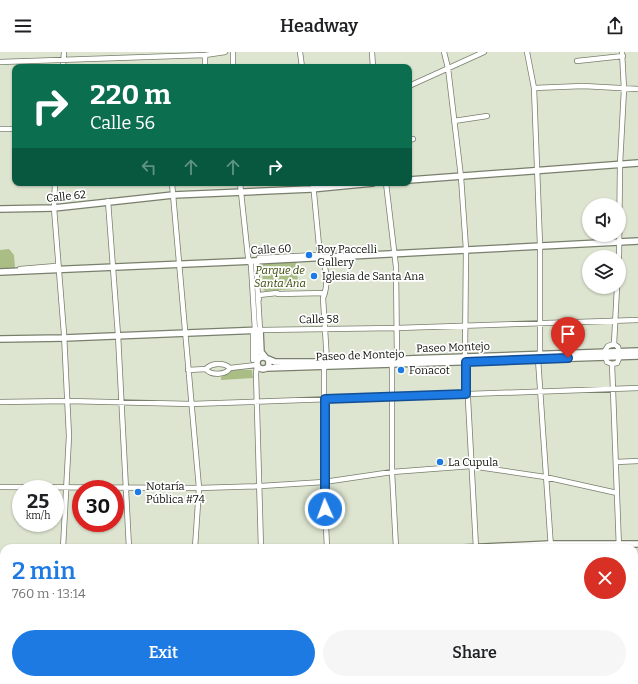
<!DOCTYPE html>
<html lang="en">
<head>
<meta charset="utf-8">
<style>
	body { margin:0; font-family:Bitter,serif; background:#f6f6f6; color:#202124; height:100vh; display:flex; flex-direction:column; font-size:15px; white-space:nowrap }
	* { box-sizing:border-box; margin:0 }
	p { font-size:13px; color:#757577 }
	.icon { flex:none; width:22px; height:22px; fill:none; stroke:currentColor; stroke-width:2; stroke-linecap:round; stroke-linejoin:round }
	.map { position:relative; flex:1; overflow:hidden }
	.drawer { position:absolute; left:0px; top:492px; width:638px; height:140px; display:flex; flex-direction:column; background:#fff; border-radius:12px 12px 0 0; box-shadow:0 1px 3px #0004 }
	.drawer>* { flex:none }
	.top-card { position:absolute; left:12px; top:12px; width:400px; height:122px; border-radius:8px; box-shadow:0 1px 3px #0004; background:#0b6e4f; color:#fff; overflow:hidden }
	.tools { position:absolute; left:582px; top:146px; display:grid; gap:8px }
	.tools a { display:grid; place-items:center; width:44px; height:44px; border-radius:50%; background:#fff; box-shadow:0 1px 3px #0004; font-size:20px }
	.speed { position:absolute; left:12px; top:428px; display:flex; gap:8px; font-size:20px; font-weight:700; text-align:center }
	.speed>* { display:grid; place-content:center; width:52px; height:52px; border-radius:50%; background:#fff; box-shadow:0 1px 3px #0004; line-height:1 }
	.speed small { font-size:10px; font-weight:400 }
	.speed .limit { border:6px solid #d22; background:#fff; color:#111 }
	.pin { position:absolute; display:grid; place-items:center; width:34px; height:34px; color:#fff; margin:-41px -17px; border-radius:50% 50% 50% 0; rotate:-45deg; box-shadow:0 0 4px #0007 }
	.pin .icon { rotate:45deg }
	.me { position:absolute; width:44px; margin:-22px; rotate:358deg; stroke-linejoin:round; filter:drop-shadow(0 0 3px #0008) }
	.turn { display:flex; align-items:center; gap:14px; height:84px; padding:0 12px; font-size:18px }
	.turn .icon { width:52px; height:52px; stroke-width:2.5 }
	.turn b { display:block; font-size:28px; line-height:34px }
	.lanes { display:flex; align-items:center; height:38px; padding:0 12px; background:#0003; justify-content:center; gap:20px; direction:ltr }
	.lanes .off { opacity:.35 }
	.round { display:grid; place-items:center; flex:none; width:42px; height:42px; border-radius:21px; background:#f6f6f6 }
	.overview { display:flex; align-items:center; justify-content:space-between; height:68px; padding:0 12px }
	h1 { font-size:24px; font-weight:600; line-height:30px; color:#1d7ae3 }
	.action { display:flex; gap:8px; margin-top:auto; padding:8px 12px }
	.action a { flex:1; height:46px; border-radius:24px; background:#1d7ae3; color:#fff; font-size:16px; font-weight:600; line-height:46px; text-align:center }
	.action a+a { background:#f6f6f6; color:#202124 }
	header { display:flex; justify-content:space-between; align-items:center; height:52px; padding:0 12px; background:#fff; font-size:18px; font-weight:600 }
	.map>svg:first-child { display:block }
	.green { fill:#a9bd85 }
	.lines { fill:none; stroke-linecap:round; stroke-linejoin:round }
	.minor-casing { stroke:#787f6c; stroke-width:6 }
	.major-casing { stroke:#787f6c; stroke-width:8 }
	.minor { stroke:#fff; stroke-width:4.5 }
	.major { stroke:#fff; stroke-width:5.5 }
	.route-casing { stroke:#134f94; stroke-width:10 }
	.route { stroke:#1d7ae3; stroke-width:7 }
	.poi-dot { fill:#1d7ae3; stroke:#fff; stroke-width:1.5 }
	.labels { text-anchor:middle; stroke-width:3.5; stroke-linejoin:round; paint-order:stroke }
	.street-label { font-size:11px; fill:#0f110a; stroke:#fff }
	.poi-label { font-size:11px; fill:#0f110a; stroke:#fff; text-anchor:start }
	.park-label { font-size:11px; font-style:italic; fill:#344502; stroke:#fff }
</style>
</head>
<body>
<header><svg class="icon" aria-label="menu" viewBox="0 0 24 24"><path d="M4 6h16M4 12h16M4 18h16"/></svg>Headway<svg class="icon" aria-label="share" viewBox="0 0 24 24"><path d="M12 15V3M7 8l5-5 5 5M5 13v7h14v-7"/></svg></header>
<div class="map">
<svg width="638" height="632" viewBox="0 0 638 632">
	<rect width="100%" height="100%" fill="#dde5d0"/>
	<!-- green -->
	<path class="green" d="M9 197 14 203 15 216 0 217V198Z
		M295 210 297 212 298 234 295 237 265 239 263 237 262 214 264 212Z
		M233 318H252L253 326 221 328V325Z
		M634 592H638V629L636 632H413L412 628H634Z"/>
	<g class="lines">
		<defs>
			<path id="minor" d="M300 0 302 15
				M372 0 373 15
				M444 0 448 16 461 125 466 197 465 305
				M527 0 534 36 540 193V302
				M205 3V15
				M577 9 623 4
				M0 10 205 3 225 0
				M63 15 64 0
				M233 15V0
				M409 34 484 0
				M534 36 583 34 638 37
				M454 69 487 64
				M0 77H15
				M409 88 413 87
				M55 131 54 156 64 282 69 384 63 496
				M172 131 199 436 195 496
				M240 131 248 205 251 213 255 278
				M313 131 320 204C328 216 328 234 323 246L327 309
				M386 131 396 215 397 307
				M108 149 118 283 129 496
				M619 205 620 112 624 37 622 0
				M259 206 317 203 319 201
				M259 209 256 212 260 278 397 276 638 268
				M20 217 56 214
				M278 242 325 241
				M259 247V243L277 241
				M253 281V308
				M614 292 618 295 620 304 617 311 612 312 607 310 604 300 608 294Z
				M614 292 617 235
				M538 307 551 496
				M466 310 476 496
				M392 312V420L396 496
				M612 312 619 496
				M257 313 256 322 261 496
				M324 314V430L327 496
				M206 317C211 324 226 323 230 316
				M188 318 206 317C211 311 224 310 230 316L257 313
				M0 350 68 349 191 352 638 336
				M616 410 638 409
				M0 435 199 436 261 434 324 430 392 420 471 414 545 425 617 441
				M634 554H638
				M0 563 1 632
				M60 628V632
				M193 628V632
				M259 628V632
				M127 632V628
				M325 632 326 628"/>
			<path id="major" d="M409 128 638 111
				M0 157 54 156 173 143 311 137 373 131
				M0 220 254 209 638 189
				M255 278 257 309
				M0 287 64 286 260 278 261 300 265 305
				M257 311a6 6 0 1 1 12 0a6 6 0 1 1-12 0Z
				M268 307 275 310H318L638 299
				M267 316 638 304
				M463 496 550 492H638
				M0 507 4 506
				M0 572H4
				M634 589H638
				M405 628 406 632
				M410 628 411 632
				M398 632V628"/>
		</defs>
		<!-- minor casing -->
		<use href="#minor" class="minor-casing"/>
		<!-- major casing -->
		<use href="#major" class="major-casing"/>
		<!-- minor -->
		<use href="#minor" class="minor"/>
		<!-- major -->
		<use href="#major" class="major"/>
	</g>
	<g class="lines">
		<defs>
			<path id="route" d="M325 457V347L466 342V310L568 306"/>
		</defs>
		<!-- route casing -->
		<use href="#route" class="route-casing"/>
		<!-- route -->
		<use href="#route" class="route"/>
	</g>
	<!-- markers -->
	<g class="poi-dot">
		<circle cx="309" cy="203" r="4"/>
		<circle cx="314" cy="224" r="4"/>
		<circle cx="401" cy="318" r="4"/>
		<circle cx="440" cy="410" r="4"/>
		<circle cx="138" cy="440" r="4"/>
	</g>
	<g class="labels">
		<!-- street labels -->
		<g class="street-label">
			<text transform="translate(66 144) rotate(-6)" y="4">Calle 62</text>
			<text transform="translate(271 197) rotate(-3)" y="4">Calle 60</text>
			<text transform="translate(319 267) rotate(-1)" y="4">Calle 58</text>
			<text transform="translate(453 295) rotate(-2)" y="4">Paseo Montejo</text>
			<text transform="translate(360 303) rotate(-2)" y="4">Paseo de Montejo</text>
		</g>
		<!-- poi labels -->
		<g class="poi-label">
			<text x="317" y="201">Roy Paccelli<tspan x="317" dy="13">Gallery</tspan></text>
			<text x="322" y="228">Iglesia de Santa Ana</text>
			<text x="409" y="322">Fonacot</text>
			<text x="448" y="414">La Cupula</text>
			<text x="146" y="438">Notaría<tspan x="146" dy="13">Pública #74</tspan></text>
		</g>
		<!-- park labels -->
		<g class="park-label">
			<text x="280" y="222">Parque de<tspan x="280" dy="13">Santa Ana</tspan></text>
		</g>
	</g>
</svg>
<div class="tools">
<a><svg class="icon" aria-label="sound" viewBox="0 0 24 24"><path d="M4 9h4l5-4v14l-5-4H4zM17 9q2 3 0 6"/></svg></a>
<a><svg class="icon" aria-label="layers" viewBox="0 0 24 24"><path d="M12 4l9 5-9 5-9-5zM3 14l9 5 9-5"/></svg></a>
</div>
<div class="speed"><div>25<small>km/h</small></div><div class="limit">30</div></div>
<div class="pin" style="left:568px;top:306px;background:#d93025"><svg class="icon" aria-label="arrive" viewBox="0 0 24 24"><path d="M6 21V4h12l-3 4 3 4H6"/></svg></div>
<svg class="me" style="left:325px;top:457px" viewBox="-20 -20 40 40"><circle r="17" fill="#1d7ae3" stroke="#fff" stroke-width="3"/><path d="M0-11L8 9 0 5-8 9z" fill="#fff"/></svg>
<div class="top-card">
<div class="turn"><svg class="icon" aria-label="right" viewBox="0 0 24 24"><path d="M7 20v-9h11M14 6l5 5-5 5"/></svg><div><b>220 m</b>Calle 56</div></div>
<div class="lanes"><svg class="icon off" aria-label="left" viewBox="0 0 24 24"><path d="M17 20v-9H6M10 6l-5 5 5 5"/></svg><svg class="icon off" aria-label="ahead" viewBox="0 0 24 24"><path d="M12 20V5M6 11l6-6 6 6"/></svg><svg class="icon off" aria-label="ahead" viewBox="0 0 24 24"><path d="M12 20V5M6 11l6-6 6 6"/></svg><svg class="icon" aria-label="right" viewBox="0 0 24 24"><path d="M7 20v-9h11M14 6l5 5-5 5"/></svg></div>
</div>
<section class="drawer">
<div class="overview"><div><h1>2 min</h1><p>760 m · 13:14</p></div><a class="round" style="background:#d93025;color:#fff"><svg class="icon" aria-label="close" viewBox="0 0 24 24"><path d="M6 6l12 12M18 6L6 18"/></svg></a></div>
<div class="action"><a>Exit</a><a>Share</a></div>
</section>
</div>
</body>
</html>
